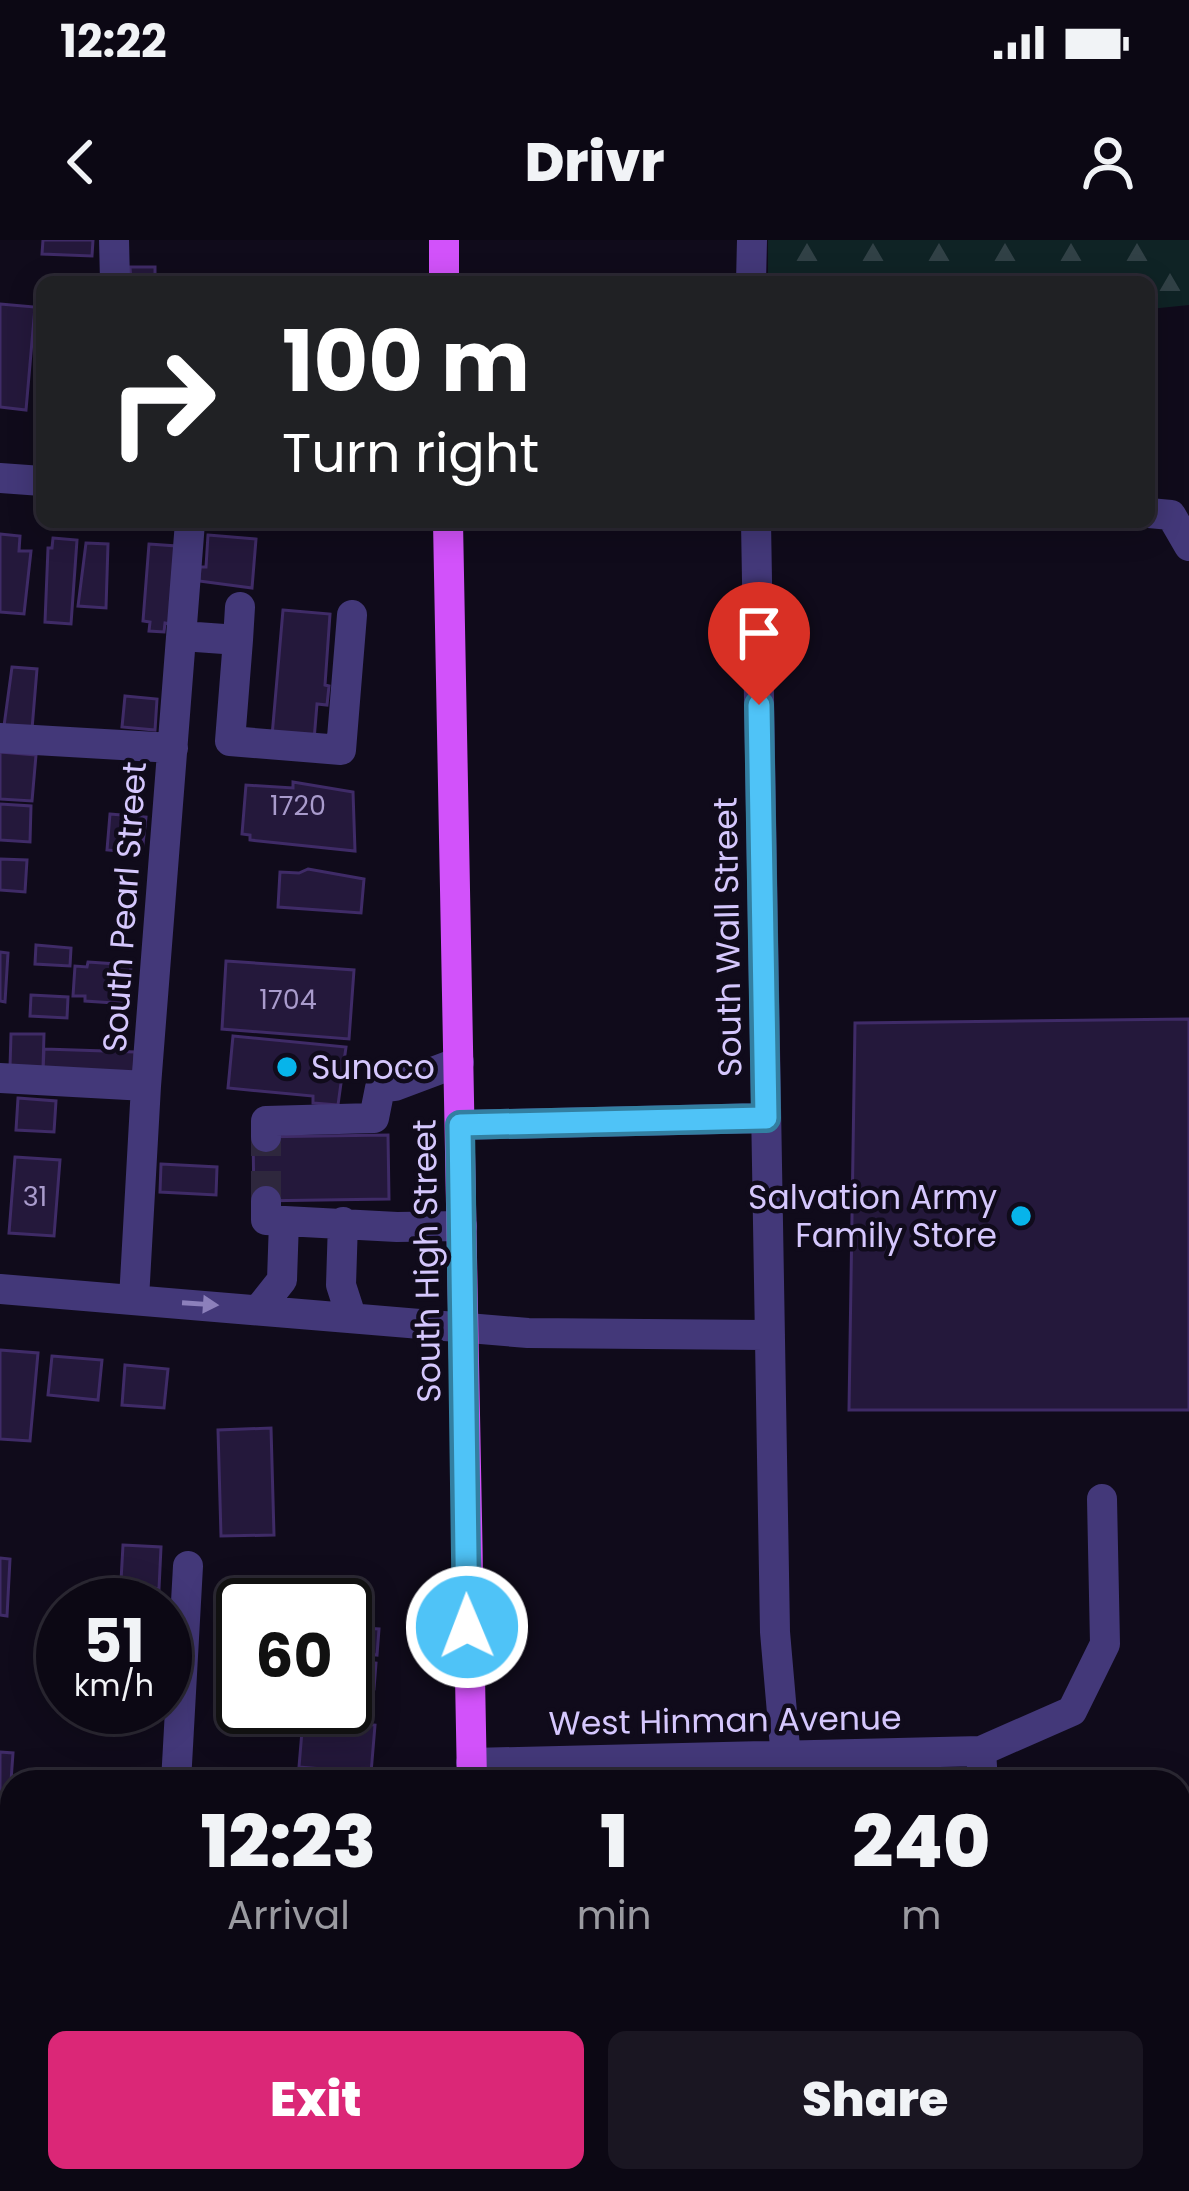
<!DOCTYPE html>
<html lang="en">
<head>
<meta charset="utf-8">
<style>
	body { margin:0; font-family:Poppins,sans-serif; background:#1a1622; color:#f1f3f6; height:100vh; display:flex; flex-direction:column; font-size:45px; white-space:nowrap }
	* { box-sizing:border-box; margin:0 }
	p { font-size:39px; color:#9a9aa0 }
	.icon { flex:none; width:66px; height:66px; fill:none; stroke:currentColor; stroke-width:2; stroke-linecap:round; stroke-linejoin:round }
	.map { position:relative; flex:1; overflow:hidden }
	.drawer { position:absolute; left:0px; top:1530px; width:1191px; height:423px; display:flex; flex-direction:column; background:#0c0814; border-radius:36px 36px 0 0; box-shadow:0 6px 30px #0003,0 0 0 3px #2c2934 }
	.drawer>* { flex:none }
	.hud { position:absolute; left:36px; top:36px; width:1119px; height:252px; border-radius:18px; box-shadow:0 6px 30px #0003,0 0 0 3px #2c2934; background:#202124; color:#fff; overflow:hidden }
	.speed { position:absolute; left:36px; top:1338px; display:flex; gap:24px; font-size:60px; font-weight:700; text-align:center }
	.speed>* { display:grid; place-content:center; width:156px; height:156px; border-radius:50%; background:#0c0814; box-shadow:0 6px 30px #0003,0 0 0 3px #2c2934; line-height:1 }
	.speed small { font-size:30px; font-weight:400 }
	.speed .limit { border:6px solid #111; border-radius:18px; background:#fff; color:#111 }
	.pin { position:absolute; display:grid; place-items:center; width:102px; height:102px; color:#fff; margin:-123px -51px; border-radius:50% 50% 50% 0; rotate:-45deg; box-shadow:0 0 12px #0007 }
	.pin .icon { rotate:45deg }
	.me { position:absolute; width:132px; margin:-66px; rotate:359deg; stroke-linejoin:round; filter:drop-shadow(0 0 9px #0008) }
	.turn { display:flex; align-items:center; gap:42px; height:252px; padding:0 48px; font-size:54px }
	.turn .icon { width:156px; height:156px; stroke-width:2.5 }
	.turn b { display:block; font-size:84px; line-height:102px }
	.eta { display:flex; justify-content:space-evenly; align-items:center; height:204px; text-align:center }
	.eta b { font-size:72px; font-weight:800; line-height:84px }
	.action { display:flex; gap:24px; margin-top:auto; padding:24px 48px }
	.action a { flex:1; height:138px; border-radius:18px; background:#db2777; color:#fff; font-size:48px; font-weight:800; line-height:138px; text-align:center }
	.action a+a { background:#1a1622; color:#f1f3f6 }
	.status { display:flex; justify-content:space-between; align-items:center; height:84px; padding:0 60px; background:#0c0814; direction:ltr }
	.status svg { height:33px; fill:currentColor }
	header { display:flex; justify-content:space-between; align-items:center; height:156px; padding:0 48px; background:#0c0814; font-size:54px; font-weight:800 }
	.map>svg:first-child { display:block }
	.forest { fill:url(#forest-firs) }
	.building { fill:#24183b; stroke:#3f2b67; stroke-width:3 }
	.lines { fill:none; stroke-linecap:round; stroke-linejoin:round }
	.minor-tunnel { stroke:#2e273d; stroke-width:30; stroke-dasharray:30 15; stroke-linecap:butt }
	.minor { stroke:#433879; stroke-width:30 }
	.major { stroke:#d252fa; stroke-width:30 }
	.oneway { fill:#8c80bb }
	.route-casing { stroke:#337fa1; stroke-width:30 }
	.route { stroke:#4fc3f7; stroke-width:21 }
	.poi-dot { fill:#07b4ea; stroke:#100b1b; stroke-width:4.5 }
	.labels { text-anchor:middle; stroke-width:9; stroke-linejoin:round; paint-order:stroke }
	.number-label { font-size:27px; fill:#a99bcc }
	.street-label { font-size:33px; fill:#d5c7fd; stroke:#100b1b }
	.poi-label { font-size:33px; fill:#d5c7fd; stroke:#100b1b; text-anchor:start }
</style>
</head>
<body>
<div class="status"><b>12:22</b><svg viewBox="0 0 49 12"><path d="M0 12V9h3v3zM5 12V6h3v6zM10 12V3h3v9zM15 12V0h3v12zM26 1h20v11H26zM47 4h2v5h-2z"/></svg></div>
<header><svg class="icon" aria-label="back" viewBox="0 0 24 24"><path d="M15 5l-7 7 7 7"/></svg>Drivr<svg class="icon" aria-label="person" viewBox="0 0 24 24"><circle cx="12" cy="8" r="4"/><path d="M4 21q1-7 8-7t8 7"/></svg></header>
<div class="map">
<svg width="1189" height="1951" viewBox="0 0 1189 1951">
	<defs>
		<pattern id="forest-firs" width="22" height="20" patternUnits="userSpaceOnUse" patternTransform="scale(3)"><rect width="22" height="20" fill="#0f2325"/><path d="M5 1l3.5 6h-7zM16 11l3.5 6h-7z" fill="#314146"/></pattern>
	</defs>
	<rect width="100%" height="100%" fill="#100b1b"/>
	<!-- forest -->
	<path class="forest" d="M768 0H1189V65L1149 69V42H768Z"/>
	<!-- building -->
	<path class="building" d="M43 0H93L92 16 42 14Z
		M130 27H155V42H131Z
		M0 64 35 67 26 170 0 167Z
		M0 294 20 296 19 311H31L24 374 0 372Z
		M208 295 256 299 252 348 199 341 200 327H206Z
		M53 298 77 300 71 384 45 382 48 308H52Z
		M86 303 108 304 106 368 78 366Z
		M149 304 176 306 171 384 165 383 164 392 149 391 150 382 143 381Z
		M283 370 330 374 325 445 329 446 327 465 317 464 314 500 272 496Z
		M12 427 37 429 32 489 4 486Z
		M125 456 157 459 155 490 122 487Z
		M0 512 36 515 32 561 0 559Z
		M293 542 353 552 355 611 250 600V595L242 594 246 545 293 548Z
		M0 564 31 566 30 602 0 600Z
		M110 574 146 577 142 613 107 610Z
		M0 619 27 620 25 652 0 650Z
		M308 629 364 639 361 673 278 667 280 632 299 633Z
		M36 705 71 708 70 726 35 724Z
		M0 712 8 713 5 762 0 761Z
		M226 721 354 730 349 799 222 789Z
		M88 722 131 725 129 764 85 761V756H73L75 726 87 727Z
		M31 755 68 757 67 778 30 776Z
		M1189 779V1170H849L855 783Z
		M11 794H44L43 828 10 827Z
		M233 796 346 807 338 865 313 863V856L228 848Z
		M44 809 135 812 134 836 43 833Z
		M18 858 56 861 54 892 16 890Z
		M388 895 389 959 254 961 253 897Z
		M15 917 60 920 54 996 9 993Z
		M161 924 217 927 216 955 160 952Z
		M0 1110 38 1113 30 1201 0 1199Z
		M52 1116 102 1120 98 1160 48 1155Z
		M125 1125 168 1129 164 1168 122 1165Z
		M271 1188 274 1295 221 1296 218 1190Z
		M123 1305 161 1307 159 1349 121 1341Z
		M0 1318 10 1319 7 1376 0 1375Z
		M345 1387 379 1389 377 1415 345 1412Z
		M345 1420 376 1423 374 1449 345 1447Z
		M303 1479 375 1485 371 1533 299 1527Z
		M0 1512 13 1513 10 1555H0Z
		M259 1941H352L351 1951H258Z"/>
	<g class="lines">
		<!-- minor-tunnel -->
		<path class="minor-tunnel" d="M266 961V897"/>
		<!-- minor -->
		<path class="minor" d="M114 0 115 42
			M751 42 752 0
			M0 238 42 241
			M1149 273 1171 275 1189 306
			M756 282 775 1392 788 1542
			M182 396 238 400 240 367
			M238 400 230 501 341 510 352 375
			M0 498 173 508
			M0 838 146 846
			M460 885 766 878
			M266 897V881L374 878 380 848 395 846 459 822
			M266 961V980L397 987 462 986
			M343 982 341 1045 351 1076
			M0 1049 528 1093 770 1095
			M134 1059 146 846 190 282
			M259 1069 282 1040 284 981
			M981 1511 983 1542
			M471 1523 981 1511 1072 1471 1105 1404 1102 1259
			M176 1542 188 1326
			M814 1941V1951
			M1042 1941V1951
			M146 1951 147 1941"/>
		<!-- major -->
		<path class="major" d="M444 0V42
			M448 282 472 1542
			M483 1941V1951"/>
	</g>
	<!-- one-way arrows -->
	<defs><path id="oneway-solid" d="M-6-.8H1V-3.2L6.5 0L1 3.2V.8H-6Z" transform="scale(3)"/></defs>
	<use class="oneway" href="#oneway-solid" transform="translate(200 1064) rotate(4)"/>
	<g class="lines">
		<defs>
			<path id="route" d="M467 1387 460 885 766 878 759 465"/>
		</defs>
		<!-- route casing -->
		<use href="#route" class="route-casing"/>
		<!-- route -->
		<use href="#route" class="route"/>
	</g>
	<!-- markers -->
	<g class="poi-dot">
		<circle cx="287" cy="827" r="12"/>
		<circle cx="1021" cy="976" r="12"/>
	</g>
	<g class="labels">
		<!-- number labels -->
		<g class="number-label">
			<text x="298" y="575">1720</text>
			<text x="288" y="769">1704</text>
			<text x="35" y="966">31</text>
		</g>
		<!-- street labels -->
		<g class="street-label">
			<text transform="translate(124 667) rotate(-86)" y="12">South Pearl Street</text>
			<text transform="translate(727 697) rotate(-91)" y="12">South Wall Street</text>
			<text transform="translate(426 1021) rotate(-91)" y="12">South High Street</text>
			<text transform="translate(725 1480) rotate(-1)" y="12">West Hinman Avenue</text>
		</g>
		<!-- poi labels -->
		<g class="poi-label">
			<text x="311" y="839">Sunoco</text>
			<text x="997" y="969" text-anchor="end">Salvation Army<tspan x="997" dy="38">Family Store</tspan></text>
		</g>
	</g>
</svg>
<div class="speed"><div>51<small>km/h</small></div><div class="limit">60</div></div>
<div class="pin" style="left:759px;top:465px;background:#d93025"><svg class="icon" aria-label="arrive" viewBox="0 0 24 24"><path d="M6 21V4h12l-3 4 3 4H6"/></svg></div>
<svg class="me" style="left:467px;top:1387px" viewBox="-20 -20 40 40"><circle r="17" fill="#4fc3f7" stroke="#fff" stroke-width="3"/><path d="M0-11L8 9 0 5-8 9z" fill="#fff"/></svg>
<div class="hud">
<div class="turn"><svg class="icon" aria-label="right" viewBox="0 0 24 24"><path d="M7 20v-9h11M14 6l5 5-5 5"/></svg><div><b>100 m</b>Turn right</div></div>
</div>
<section class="drawer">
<div class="eta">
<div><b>12:23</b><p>Arrival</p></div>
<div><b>1</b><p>min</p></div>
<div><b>240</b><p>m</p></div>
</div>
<div class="action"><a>Exit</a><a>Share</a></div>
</section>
</div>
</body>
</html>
